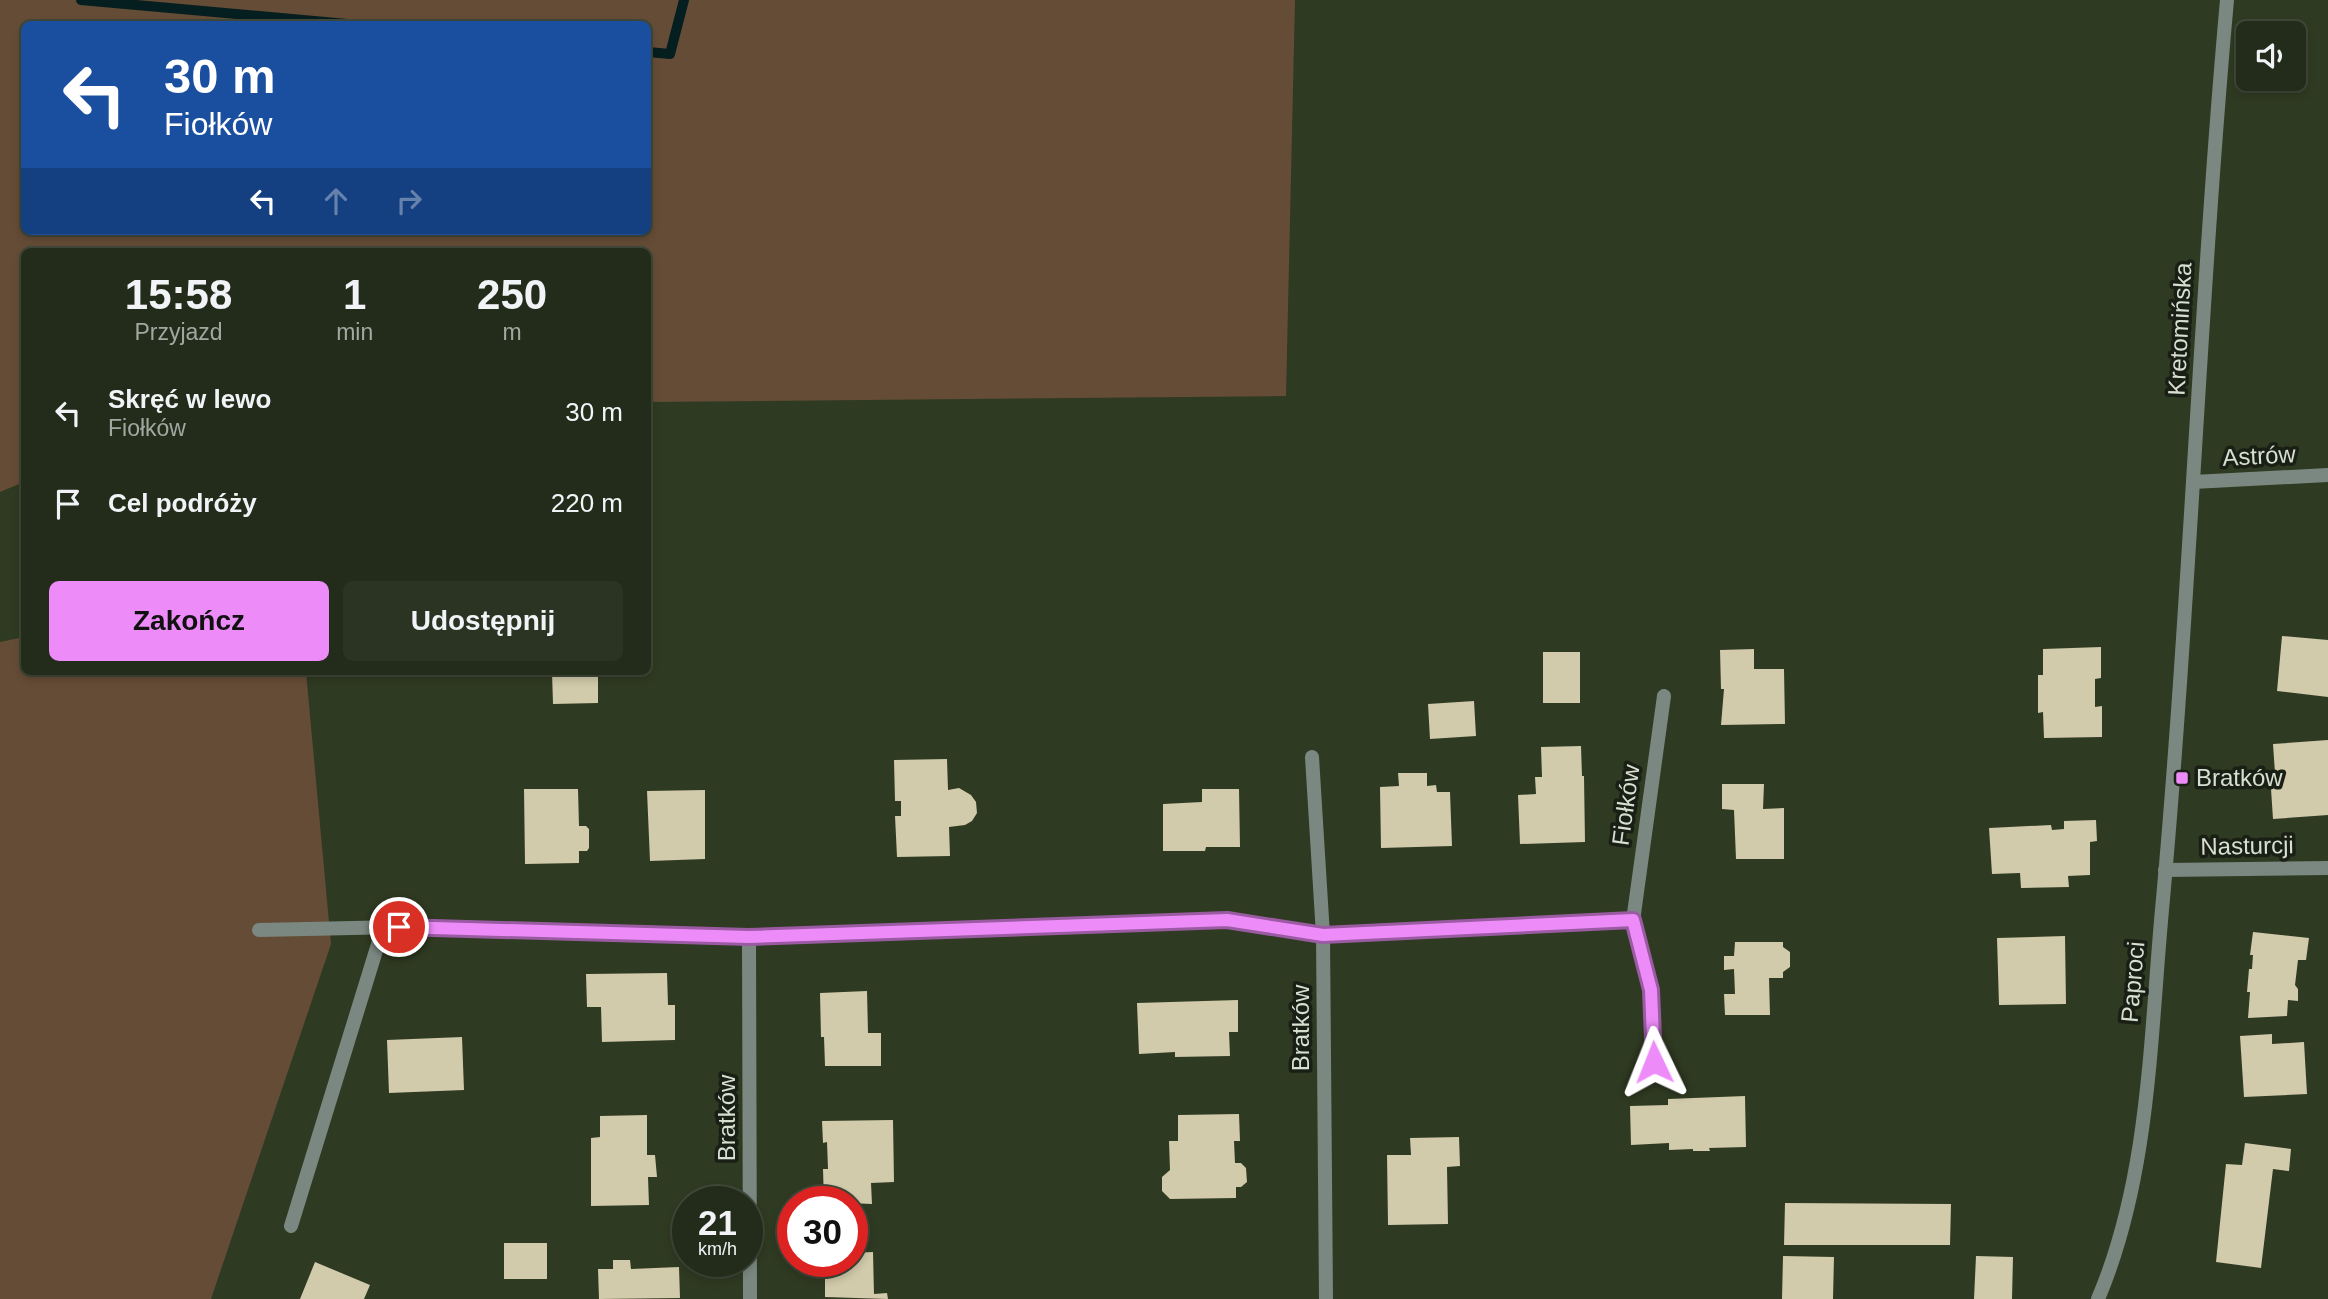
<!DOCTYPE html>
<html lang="pl">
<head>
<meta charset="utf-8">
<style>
	body { margin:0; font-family:Arial,sans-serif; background:#2b3423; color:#f1f3f6; height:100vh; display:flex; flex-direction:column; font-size:26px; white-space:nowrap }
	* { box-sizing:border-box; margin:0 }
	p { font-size:23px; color:#a3a7a2 }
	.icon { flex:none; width:38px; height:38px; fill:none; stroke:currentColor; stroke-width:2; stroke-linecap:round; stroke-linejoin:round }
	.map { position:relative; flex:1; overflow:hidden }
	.details { position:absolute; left:21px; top:248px; width:630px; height:427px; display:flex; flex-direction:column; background:#232c1a; border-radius:10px; box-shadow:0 4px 10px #0003,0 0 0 2px #404839 }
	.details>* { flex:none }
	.hud { position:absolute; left:21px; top:21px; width:630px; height:214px; border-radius:10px; box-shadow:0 4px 10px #0003,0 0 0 2px #404839; background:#1a4fa0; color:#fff; overflow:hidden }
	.tools { position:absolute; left:2236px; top:21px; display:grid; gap:14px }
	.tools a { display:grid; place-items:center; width:70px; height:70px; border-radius:10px; background:#232c1a; box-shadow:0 4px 10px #0003,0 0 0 2px #404839; font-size:35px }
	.speed { position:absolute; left:672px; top:1186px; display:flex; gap:14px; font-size:35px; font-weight:700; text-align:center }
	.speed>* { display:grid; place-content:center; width:91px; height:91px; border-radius:50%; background:#232c1a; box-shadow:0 4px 10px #0003,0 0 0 2px #404839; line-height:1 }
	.speed small { font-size:18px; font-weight:400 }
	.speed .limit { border:10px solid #d22; background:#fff; color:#111 }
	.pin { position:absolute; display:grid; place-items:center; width:60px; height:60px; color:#fff; margin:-30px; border:4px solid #fff; border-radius:50%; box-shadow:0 2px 7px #0007 }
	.me { position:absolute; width:77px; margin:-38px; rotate:358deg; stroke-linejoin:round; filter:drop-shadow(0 0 5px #0008) }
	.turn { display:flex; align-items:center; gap:24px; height:147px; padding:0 28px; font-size:32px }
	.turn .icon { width:91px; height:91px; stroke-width:2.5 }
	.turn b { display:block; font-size:49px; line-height:60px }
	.lanes { display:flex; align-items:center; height:66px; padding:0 28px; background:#0003; justify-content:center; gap:35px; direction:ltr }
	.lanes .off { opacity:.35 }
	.eta { display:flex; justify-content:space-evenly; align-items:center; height:119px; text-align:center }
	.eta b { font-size:42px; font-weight:700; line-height:49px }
	.primary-button { display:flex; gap:14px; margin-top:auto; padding:14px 28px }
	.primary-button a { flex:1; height:80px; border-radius:10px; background:#ed8cf9; color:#111; font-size:28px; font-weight:700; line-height:80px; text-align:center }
	.primary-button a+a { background:#2b3423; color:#f1f3f6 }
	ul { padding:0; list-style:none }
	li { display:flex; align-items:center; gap:21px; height:91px; padding:0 28px }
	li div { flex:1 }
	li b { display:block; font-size:26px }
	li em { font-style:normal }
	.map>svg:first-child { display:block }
	.green { fill:#654c36; fill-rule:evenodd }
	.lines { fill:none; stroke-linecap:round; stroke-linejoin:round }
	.stream { stroke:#051e1f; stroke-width:10 }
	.building { fill:#d1caab }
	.service { stroke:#7b8881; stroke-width:14 }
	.minor { stroke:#7b8881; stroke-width:14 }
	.tertiary { stroke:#7b8881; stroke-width:14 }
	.route-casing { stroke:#9a5ba2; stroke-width:18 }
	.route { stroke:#ed8cf9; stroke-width:12 }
	.poi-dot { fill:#ed8cf9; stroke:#1a1f15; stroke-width:2.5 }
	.labels { text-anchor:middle; stroke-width:7; stroke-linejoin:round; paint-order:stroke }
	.street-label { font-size:24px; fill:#d7dfd0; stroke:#1a1f15 }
	.poi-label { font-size:24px; fill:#d7dfd0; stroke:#1a1f15; text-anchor:start }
</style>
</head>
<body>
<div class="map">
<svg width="2328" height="1299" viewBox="0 0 2328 1299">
	<rect width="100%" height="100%" fill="#2f3a22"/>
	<!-- green -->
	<path class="green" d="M0 0H1295L1286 396 648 402V252H24V482L0 492ZM24 24H648V231H24Z
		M24 637V672H306L331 944 211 1299H0V642Z"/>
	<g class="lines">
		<!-- stream -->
		<path class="stream" d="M81 0 347 24
			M648 52 670 54 684 0"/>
	</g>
	<!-- building -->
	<path class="building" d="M2282 636 2328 640V697L2277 691Z
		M2101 647V678L2095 679V707L2102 706V737L2044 738 2043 712 2038 713V675H2043V649Z
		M1754 649V669H1784L1785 724 1721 725 1724 689H1721L1720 650Z
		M1543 652H1580V703H1543Z
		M552 672H598V703L553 704Z
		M1474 701 1476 736 1430 739 1428 704Z
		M2328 740V815L2273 819 2270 774 2275 773 2273 744Z
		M1581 746 1582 776H1584L1585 842 1520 844 1518 795 1536 794 1535 777H1542L1541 747Z
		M947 759 948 790 959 788 971 795 976 802 977 813 972 821 965 825 949 827 950 856 897 857 895 816H901V801H895L894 760Z
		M1398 773H1427V786L1436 785 1437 792H1450L1452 846 1381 848 1380 787 1399 786Z
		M1722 784H1764L1763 809 1784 808V859H1736L1734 810 1722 809Z
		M524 789H578L579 826H586L589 829V848L587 851H579V863L525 864Z
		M1202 789H1239L1240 847H1206L1205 851H1163V804L1202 802Z
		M705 790V859L650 861 647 791Z
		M2096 820 2097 841 2090 842V875L2068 876 2069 887 2021 888 2020 873 1992 874 1989 828 2051 825 2052 830 2064 829V821Z
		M2253 932 2309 938 2306 960H2298L2295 985 2298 989V1001L2288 1000 2287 1016 2248 1018 2250 992H2247L2249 969H2252L2253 955H2250Z
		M2065 936 2066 1004 1999 1005 1997 938Z
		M1735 942H1783V947L1790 952V967L1783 972V978H1769L1770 1015H1725L1724 994H1735L1734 969 1724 970V956H1734Z
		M667 973 668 1005H675V1040L602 1042 601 1007H587L586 974Z
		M867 991 868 1033H881V1066H825L824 1037H821L820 993Z
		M1238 1000V1032H1229L1230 1056 1175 1057V1052L1139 1054 1137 1003Z
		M2272 1034V1044L2304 1042 2307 1094 2244 1097 2240 1036Z
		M462 1037 464 1090 389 1093 387 1040Z
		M1745 1096 1746 1147 1709 1148 1710 1151H1693V1149L1669 1150V1143L1631 1145 1630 1106 1668 1105V1099Z
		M1239 1114 1240 1141H1234L1235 1163H1241L1246 1168 1247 1182 1241 1187H1236V1198L1170 1199 1162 1191V1177L1170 1170 1169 1141H1178V1115Z
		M647 1115V1155H655L657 1177H648L649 1205 591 1206V1138L600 1137V1116Z
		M893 1120 894 1182 871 1183 872 1204 824 1202 823 1169H828L827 1142 823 1143 822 1121Z
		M1459 1137 1460 1166 1447 1167 1448 1224 1388 1225 1387 1155H1411L1410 1138Z
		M2245 1143 2291 1149 2289 1171 2273 1169 2261 1268 2216 1262 2226 1164 2242 1165Z
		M1785 1203 1951 1204 1950 1245H1784Z
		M504 1243H547V1279H504Z
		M873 1252 874 1294 887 1293 888 1299 825 1297V1262H852V1253Z
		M1783 1256 1834 1257 1833 1299H1782Z
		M1976 1256 2013 1257 2012 1299H1974Z
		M613 1260H630L631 1269 679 1267 680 1298 599 1299 598 1269H613Z
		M315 1262 370 1285 364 1299H300Z"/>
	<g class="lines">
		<!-- service -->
		<path class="service" d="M291 1226 383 928"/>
		<!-- minor -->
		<path class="minor" d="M2193 482 2328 475
			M1312 757 1323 935 1326 1299
			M2165 870 2328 868
			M259 930 399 927 749 938 1227 920 1323 935 1633 921
			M749 938 750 1299
			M1654 1061 1651 990 1633 921 1664 696"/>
		<!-- tertiary -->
		<path class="tertiary" d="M2098 1299C2151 1174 2150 1032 2163 899 2190 599 2200 299 2227 0"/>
	</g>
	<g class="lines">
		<defs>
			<path id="route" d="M399 927 749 937 1227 920 1323 935 1633 920 1651 990 1654 1062"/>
		</defs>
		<!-- route casing -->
		<use href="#route" class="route-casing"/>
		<!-- route -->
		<use href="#route" class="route"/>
	</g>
	<!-- markers -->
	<rect class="poi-dot" x="2175" y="771" width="14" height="14" rx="3.5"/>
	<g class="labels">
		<!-- street labels -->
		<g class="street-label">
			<text transform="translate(2180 329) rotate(-87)" y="8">Kretomińska</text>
			<text transform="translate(2259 456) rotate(-3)" y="8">Astrów</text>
			<text transform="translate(1626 805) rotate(-82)" y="8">Fiołków</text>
			<text transform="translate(2247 846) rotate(-1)" y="8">Nasturcji</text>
			<text transform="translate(2133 982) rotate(-85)" y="8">Paproci</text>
			<text transform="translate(1301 1028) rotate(-90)" y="8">Bratków</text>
			<text transform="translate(727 1118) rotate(-90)" y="8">Bratków</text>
		</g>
		<!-- poi labels -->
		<g class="poi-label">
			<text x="2196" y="786">Bratków</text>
		</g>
	</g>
</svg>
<div class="tools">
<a><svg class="icon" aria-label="sound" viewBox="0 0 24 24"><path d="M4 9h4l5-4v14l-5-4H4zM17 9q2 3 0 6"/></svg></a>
</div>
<div class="speed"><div>21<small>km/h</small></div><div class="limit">30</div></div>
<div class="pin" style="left:399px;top:927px;background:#d93025"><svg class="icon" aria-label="arrive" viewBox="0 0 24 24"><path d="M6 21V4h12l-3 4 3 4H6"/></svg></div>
<svg class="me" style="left:1654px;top:1062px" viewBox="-20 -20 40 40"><path d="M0-17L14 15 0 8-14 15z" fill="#ed8cf9" stroke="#fff" stroke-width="4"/></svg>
<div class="hud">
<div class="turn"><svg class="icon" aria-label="left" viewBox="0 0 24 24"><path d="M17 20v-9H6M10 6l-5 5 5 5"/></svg><div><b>30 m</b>Fiołków</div></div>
<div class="lanes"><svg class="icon" aria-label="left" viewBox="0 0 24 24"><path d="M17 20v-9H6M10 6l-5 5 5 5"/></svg><svg class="icon off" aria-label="ahead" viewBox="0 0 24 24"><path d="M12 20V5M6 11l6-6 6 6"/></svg><svg class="icon off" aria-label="right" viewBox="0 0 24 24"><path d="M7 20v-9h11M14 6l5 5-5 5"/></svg></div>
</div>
<section class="details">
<div class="eta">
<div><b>15:58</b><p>Przyjazd</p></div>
<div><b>1</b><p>min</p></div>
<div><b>250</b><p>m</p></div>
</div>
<ul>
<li><svg class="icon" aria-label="left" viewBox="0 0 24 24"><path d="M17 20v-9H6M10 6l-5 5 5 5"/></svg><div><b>Skręć w lewo</b><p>Fiołków</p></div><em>30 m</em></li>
<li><svg class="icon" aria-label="arrive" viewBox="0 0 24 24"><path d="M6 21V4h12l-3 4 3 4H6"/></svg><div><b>Cel podróży</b></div><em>220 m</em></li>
</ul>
<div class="primary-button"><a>Zakończ</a><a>Udostępnij</a></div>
</section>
</div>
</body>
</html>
